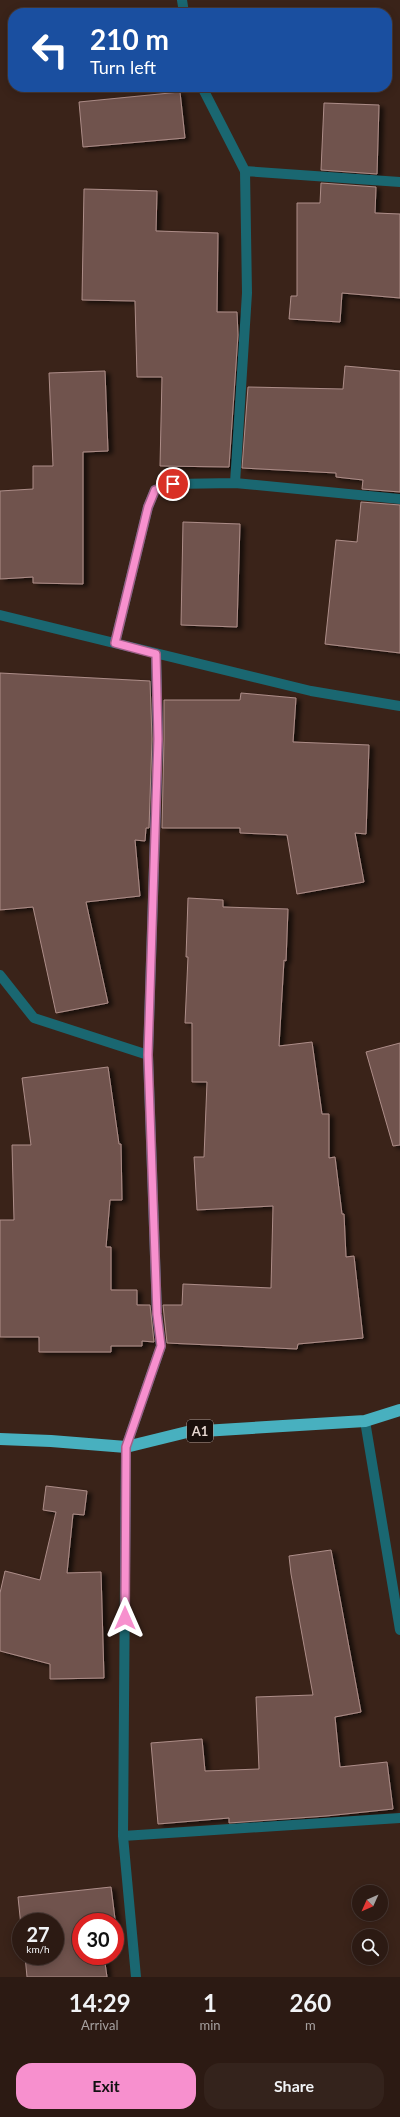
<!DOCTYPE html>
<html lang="en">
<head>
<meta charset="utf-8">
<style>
	body { margin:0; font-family:Lato,sans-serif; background:#34231c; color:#f1f3f6; height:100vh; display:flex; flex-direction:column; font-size:15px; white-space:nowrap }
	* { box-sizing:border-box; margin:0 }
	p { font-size:13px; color:#a6a1a0 }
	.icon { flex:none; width:22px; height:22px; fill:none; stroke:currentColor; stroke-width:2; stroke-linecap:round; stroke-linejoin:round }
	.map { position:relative; height:1977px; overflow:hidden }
	.panel { display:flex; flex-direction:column; background:#2c1a13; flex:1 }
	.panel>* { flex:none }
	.top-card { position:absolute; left:8px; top:8px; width:384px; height:84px; border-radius:16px; box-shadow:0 2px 10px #0003,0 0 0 1px #483833; background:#1a4fa0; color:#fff; overflow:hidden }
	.needle { width:26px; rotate:225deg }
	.buttons { position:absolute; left:352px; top:1885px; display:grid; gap:8px }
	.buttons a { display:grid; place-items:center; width:36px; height:36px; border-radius:50%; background:#2c1a13; box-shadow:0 2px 10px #0003,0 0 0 1px #483833; font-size:20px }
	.speed { position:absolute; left:12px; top:1913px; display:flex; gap:8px; font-size:20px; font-weight:700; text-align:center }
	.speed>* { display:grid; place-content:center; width:52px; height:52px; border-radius:50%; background:#2c1a13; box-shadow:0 2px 10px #0003,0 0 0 1px #483833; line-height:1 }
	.speed small { font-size:10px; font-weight:400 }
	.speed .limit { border:6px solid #d22; background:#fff; color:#111 }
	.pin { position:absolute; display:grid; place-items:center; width:34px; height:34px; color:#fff; margin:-17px; border:2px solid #fff; border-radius:50%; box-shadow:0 1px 4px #0007 }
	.me { position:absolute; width:44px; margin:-22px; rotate:0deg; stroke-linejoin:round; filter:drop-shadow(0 0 3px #0008) }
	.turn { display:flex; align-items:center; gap:14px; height:84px; padding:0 16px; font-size:18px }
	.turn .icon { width:52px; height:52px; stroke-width:2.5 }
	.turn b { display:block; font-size:28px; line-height:34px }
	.eta { display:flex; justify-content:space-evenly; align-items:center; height:68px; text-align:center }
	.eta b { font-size:24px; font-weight:700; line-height:28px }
	.button { display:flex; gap:8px; margin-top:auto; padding:8px 16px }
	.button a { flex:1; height:46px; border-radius:16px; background:#f790ce; color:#111; font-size:16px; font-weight:700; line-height:46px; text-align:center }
	.button a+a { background:#34231c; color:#f1f3f6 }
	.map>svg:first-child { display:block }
	.building { fill:#70534e; stroke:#ad8d88; filter:url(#shadow) }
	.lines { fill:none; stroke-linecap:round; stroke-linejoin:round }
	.minor { stroke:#1a6771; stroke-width:10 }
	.highway { stroke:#48b0bf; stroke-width:12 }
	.route-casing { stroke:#a15e86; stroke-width:10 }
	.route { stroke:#f790ce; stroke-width:7 }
	.labels { text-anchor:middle; stroke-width:3; stroke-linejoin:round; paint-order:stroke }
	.shield { fill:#1a0f0b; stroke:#a99a94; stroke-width:1 }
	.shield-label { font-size:13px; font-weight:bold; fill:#e6d6cf }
</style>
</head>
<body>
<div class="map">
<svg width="400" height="1977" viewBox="0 0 400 1977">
	<defs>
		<filter id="shadow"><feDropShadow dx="4.5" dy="2.5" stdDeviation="2" flood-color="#0009"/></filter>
	</defs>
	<rect width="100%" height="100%" fill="#3a2319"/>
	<!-- building -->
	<path class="building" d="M180 92 185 138 83 147 79 102Z
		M324 103 379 105 377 174 321 170Z
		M321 183 376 187 375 213 400 214V298L342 293 340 322 289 319 291 296H297V203H320Z
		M84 189 157 191 156 231 218 233 217 312H237L238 335 229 467 160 466 162 377H137L135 301 82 300Z
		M345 366 400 371V492L362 489 363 480 336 477V473L242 468 248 387 343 389Z
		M105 371 108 451 83 452V584L33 583V577L0 579V491L33 489V466H53L49 373Z
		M361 502 400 505V653L325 644 336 540 357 542Z
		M183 522 240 524 237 627 181 625Z
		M0 673 150 681 152 739 149 828H146L145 841 135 840 140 896 86 902 108 1003 56 1013 33 907 0 910Z
		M241 693 296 698 293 742 369 745 366 834 355 833 364 882 297 894 287 835 240 833V828H162L164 739V700H240Z
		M188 898 223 900V907L288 909 286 961 284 960 279 1046 312 1042 322 1114H329V1158L335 1157 342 1214H344L346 1257 354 1256 363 1338 298 1344 297 1349 167 1343 163 1305H182L183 1284 271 1288 273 1206 197 1210 194 1157H204L207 1082H192V1023H185L188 957H186Z
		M400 1043V1145L393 1146 366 1052Z
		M108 1067 119 1144H121L122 1200H110L106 1247H111V1290H137V1305H150L154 1342 142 1341V1346H111V1352H39V1337H0V1220H14L12 1145H31L22 1078Z
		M46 1486 87 1491 84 1515 73 1514 67 1573 101 1572 104 1678 50 1679V1664L0 1651V1593L5 1571 40 1580 56 1512 43 1510Z
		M331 1550 361 1712 335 1717 340 1767 387 1762 393 1809 326 1816 229 1823V1818L158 1824 151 1743 202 1739 205 1771 259 1769 256 1697 313 1695 291 1574 289 1556Z
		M111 1887 118 1943 115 1944V1922H81V1956H104L107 1977H27L25 1956H55V1922H21V1926L18 1897Z"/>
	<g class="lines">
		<!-- minor -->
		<path class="minor" d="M182 0 184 13
			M202 87 245 171 247 293 235 483
			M245 171 400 182
			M0 615 311 691 400 706
			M115 643 148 507 155 490 173 484 235 483 400 499
			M0 975 34 1018 148 1055
			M365 1421 400 1630
			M123 1836 400 1818
			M136 1977 123 1836 126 1447 161 1346 157 1314 148 1055 158 739 156 654"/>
		<!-- highway -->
		<path class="highway" d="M0 1439 51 1441 126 1447 187 1432 365 1421 400 1410"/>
	</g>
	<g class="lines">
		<defs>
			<path id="route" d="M125 1618 126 1447 161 1346 157 1314 148 1055 158 739 156 654 115 643 148 507 155 490 173 484"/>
		</defs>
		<!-- route casing -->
		<use href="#route" class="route-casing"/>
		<!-- route -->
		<use href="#route" class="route"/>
	</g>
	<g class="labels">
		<!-- shield labels -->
		<rect class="shield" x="187" y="1420" width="26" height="22" rx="3"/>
		<g class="shield-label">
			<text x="200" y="1436">A1</text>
		</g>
	</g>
</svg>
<div class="buttons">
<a><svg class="needle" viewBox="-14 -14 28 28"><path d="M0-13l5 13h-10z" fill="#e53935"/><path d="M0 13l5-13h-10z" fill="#a6a1a0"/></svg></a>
<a><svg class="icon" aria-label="search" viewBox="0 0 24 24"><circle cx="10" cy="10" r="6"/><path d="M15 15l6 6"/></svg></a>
</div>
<div class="speed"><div>27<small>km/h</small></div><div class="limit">30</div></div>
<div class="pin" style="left:173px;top:484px;background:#d93025"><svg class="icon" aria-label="arrive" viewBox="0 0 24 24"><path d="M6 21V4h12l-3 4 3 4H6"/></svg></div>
<svg class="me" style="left:125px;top:1618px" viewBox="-20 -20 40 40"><path d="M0-17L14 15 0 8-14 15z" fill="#f790ce" stroke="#fff" stroke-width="4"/></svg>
<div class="top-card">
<div class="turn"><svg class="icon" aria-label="left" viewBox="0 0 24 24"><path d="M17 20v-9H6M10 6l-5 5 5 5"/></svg><div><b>210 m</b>Turn left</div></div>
</div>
</div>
<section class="panel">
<div class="eta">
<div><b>14:29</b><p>Arrival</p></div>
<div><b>1</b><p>min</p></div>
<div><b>260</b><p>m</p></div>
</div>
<div class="button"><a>Exit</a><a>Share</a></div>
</section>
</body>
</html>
